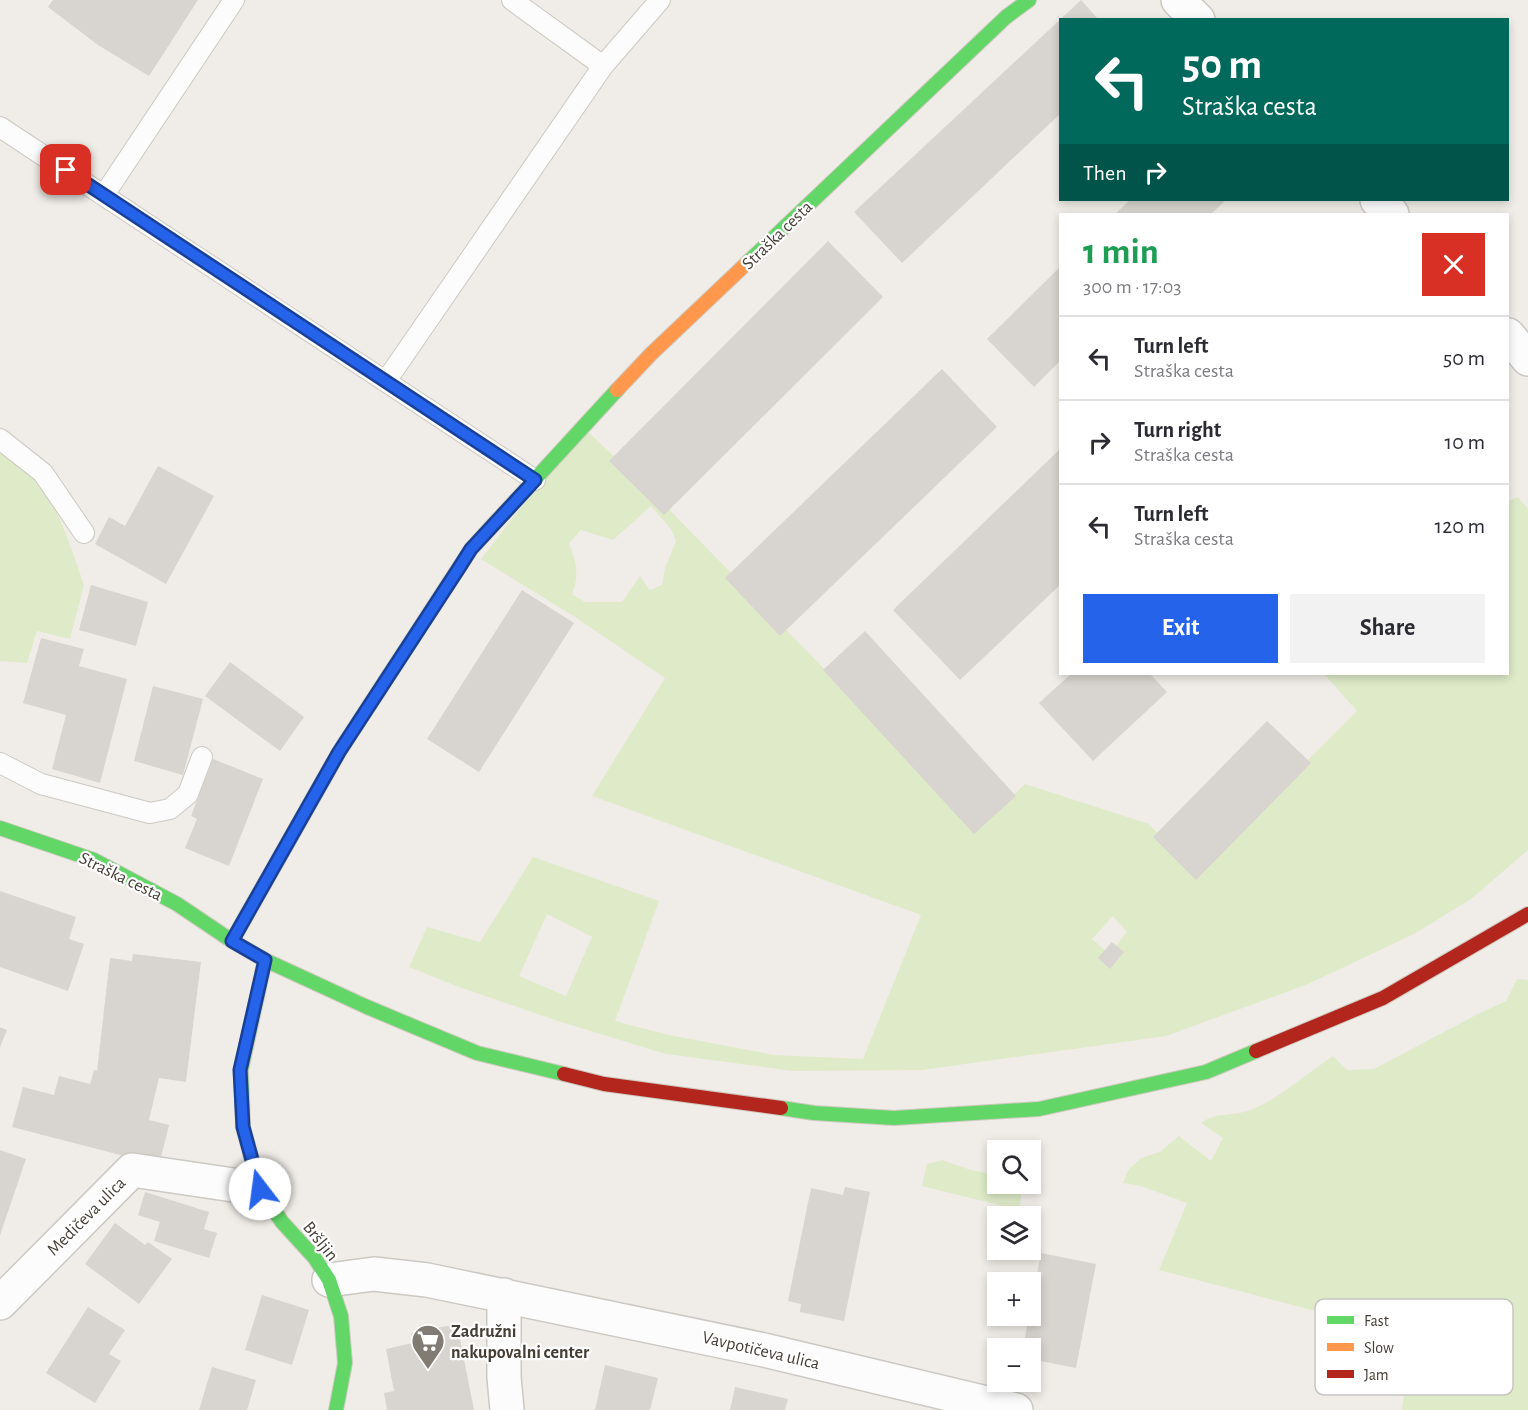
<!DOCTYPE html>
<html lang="en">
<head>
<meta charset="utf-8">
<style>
	body { margin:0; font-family:"Alegreya Sans",sans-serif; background:#f2f2f3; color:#2b2b33; height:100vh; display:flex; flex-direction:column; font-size:22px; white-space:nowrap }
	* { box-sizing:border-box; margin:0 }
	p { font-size:20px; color:#7c7c81 }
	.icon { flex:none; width:33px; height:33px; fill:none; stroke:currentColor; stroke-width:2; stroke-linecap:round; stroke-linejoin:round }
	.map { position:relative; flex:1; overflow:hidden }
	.panel { position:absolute; left:1059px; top:213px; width:450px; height:462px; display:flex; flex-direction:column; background:#fff; border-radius:0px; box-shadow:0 3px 9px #0003 }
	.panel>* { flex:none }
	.guide { position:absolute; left:1059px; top:18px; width:450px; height:183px; border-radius:0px; box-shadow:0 3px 9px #0003; background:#00695c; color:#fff; overflow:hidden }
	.controls { position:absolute; left:987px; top:1140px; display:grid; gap:12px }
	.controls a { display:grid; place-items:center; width:54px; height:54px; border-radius:0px; background:#fff; box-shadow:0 3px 9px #0003; font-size:30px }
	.pin { position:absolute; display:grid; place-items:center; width:51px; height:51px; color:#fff; margin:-26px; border-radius:12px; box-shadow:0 3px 9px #0006 }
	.me { position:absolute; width:66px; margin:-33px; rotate:345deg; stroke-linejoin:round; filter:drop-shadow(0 0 4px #0008) }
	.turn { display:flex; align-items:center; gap:21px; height:126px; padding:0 24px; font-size:27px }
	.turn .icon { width:78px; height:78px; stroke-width:2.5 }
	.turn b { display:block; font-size:42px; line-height:51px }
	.then { display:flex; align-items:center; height:57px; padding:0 24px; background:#0003; gap:12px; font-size:22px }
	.round { display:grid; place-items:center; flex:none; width:63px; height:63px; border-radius:0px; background:#f2f2f3 }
	.head { display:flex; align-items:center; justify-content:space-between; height:102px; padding:0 24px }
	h1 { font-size:36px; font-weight:600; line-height:45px; color:#1e9e55 }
	.button { display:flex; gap:12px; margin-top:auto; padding:12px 24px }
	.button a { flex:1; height:69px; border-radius:0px; background:#2563eb; color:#fff; font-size:24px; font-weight:600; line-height:69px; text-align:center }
	.button a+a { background:#f2f2f3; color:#2b2b33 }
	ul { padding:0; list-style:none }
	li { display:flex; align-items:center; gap:18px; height:84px; padding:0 24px; border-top:2px solid #e1e1e2 }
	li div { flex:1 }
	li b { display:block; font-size:22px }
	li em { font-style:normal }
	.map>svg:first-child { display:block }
	.green { fill:#deeac8; fill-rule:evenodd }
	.building { fill:#d8d4cf }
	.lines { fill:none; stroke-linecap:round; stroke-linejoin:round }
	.lane-casing { stroke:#ccc9c4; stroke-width:22 }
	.street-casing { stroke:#ccc9c4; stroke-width:36 }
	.fast-casing { stroke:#cfcabf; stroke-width:16 }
	.slow-casing { stroke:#cfcabf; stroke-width:16 }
	.jam-casing { stroke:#cfcabf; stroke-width:16 }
	.lane { stroke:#fdfcfc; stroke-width:20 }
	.street { stroke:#fdfcfc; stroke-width:33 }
	.fast { stroke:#63d668; stroke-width:14 }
	.slow { stroke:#ff974d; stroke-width:14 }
	.jam { stroke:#b3261e; stroke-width:14 }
	.route-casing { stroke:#184099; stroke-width:15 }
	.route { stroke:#2563eb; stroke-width:10 }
	.labels { text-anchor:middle; stroke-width:4.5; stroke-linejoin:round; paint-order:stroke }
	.street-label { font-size:18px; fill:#453e35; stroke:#fff }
	.poi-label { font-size:18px; font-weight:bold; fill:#453e35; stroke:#fff; text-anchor:start }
	.key { fill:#fff; stroke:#c7c5c2; stroke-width:1.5 }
	.key-label { font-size:16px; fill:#453e35 }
</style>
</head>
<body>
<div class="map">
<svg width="1528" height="1410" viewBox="0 0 1528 1410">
	<rect width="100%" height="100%" fill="#f0ede8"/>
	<!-- green -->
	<path class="green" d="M583 427 660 500 979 828 1025 784 1149 824 1195 873 1357 711 1324 674H1508V501L1518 497 1528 509V850L1471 899 1414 934 1308 984 1166 1036 922 1070 793 1071 666 1054 558 1021 459 987 409 967 427 927 480 942 533 857 659 901 615 1021 669 1035 774 1055 863 1059 921 915 592 796 665 678 575 617 481 559ZM651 506 671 529 676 541 665 568 662 585 650 590 640 576 622 602H585L572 594C580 576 576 560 569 543L581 530 613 540ZM547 914 592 937 566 996 519 976ZM1113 916 1127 932 1109 954 1092 939Z
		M0 445 29 469 51 499 66 534 84 585 70 639 37 631 27 663 0 661Z
		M1517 979 1528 980V1410H1402L1408 1362 1415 1337 1159 1270 1187 1203 1141 1186 1123 1183 1129 1169 1141 1158 1160 1152 1179 1136 1211 1161 1223 1138 1201 1123C1218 1111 1232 1117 1250 1110 1276 1101 1309 1072 1333 1056L1347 1070 1374 1069 1478 1014 1506 1001Z
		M942 1160 971 1170 997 1175 998 1184H1023L1019 1210 922 1186 927 1164Z"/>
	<!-- building -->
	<path class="building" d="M53 0H198L149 76 98 45 48 7Z
		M1081 0 1099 20H1060V114L902 263 854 212Z
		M1130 200H1226L1211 214H1115Z
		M828 241 883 297 664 515 609 461Z
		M1060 267V361L1034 387 987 339Z
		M942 369 997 427 780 636 725 578Z
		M1060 449V585L960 680 893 610Z
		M158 466 214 496 166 584 95 544 109 517 125 526Z
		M91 585 148 602 136 646 79 630Z
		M522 590 574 623 479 772 427 739Z
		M865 631 1016 796 974 834 823 670Z
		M41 638 84 649 79 666 127 679 100 783 52 769 66 715 23 703Z
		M230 662 304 717 280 751 205 696Z
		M1071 674H1150L1167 692 1093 761 1039 703Z
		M153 686 203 699 183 775 134 761Z
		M1267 721 1311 763 1196 880 1153 837Z
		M213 759 263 779 229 866 185 848 197 819 191 816Z
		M0 891 76 917 69 939 84 944 68 991 0 967Z
		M1112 942 1124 952 1110 969 1098 958Z
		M133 954 201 962 186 1082 159 1078 149 1120 169 1125 159 1165 12 1127 23 1087 54 1095 59 1076 90 1084 94 1070 97 1071 110 958 132 961Z
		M0 1027 7 1030 0 1047Z
		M0 1150 26 1159 0 1235Z
		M845 1187 870 1192 844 1321 800 1312 801 1304 788 1301 811 1188 843 1195Z
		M145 1192 209 1212 204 1229 217 1233 209 1258 154 1241 160 1222 138 1215Z
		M115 1223 145 1245 148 1242 172 1259 139 1304 85 1264Z
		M1041 1253 1096 1264 1076 1368 1030 1359V1348H1023Z
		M262 1295 309 1310 292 1365 245 1350Z
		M88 1307 125 1330 109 1354 121 1361 95 1403 46 1373Z
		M457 1324 474 1410H387L384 1393 394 1391 386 1349 413 1343 411 1333Z
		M605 1365 658 1378 650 1410H595Z
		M212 1367 256 1380 247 1410H199Z
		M735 1387 788 1399 785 1410H730Z"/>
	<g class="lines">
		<defs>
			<path id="lane" d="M512 0 603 66
				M0 127 535 480
				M104 195 234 0
				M386 381 603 66 660 0
				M0 439 43 473 84 533
				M0 763 41 784 150 813 170 809 188 794 202 757"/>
			<path id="street" d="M1178 0 1198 20
				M1377 200 1392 214
				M1508 335 1528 359
				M329 1280 374 1274 427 1280 764 1350 1016 1410
				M504 1295V1377L507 1410
				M0 1303 132 1170 260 1189"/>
			<path id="fast" d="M748 262 1006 17 1029 0
				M0 828 94 860 177 904 232 941 265 960 367 1007 477 1053 564 1074
				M232 941 339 752 471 549 617 390
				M265 960 241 1070 243 1127 260 1189 282 1222 314 1257 329 1280 341 1316 345 1363 336 1410
				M781 1108 814 1113 894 1118 1039 1109 1206 1072 1256 1051"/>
			<path id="slow" d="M617 390 651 354 748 262"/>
			<path id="jam" d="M1256 1051 1383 998 1528 914
				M564 1074 604 1084 781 1108"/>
		</defs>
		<!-- lane casing -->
		<use href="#lane" class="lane-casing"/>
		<!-- street casing -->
		<use href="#street" class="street-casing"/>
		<!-- fast casing -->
		<use href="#fast" class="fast-casing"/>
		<!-- slow casing -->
		<use href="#slow" class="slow-casing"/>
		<!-- jam casing -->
		<use href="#jam" class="jam-casing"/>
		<!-- lane -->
		<use href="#lane" class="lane"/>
		<!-- street -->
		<use href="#street" class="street"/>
		<!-- fast -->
		<use href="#fast" class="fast"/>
		<!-- slow -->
		<use href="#slow" class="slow"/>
		<!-- jam -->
		<use href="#jam" class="jam"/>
	</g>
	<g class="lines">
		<defs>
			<path id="route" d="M66 170 535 480 471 549 459 568 339 752 232 941 265 960 240 1070 243 1127 260 1189"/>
		</defs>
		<!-- route casing -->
		<use href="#route" class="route-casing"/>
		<!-- route -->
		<use href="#route" class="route"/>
	</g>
	<!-- icons -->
	<defs>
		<symbol id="supermarket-pin" viewBox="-11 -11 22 30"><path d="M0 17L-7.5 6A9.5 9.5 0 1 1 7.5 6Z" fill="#817b74" stroke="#fff"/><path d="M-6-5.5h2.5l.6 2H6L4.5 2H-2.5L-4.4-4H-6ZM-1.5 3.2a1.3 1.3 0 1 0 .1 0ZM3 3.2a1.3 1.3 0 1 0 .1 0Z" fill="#fff"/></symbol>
	</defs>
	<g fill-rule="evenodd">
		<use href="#supermarket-pin" x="409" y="1322" width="38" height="52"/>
	</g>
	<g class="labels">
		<!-- street labels -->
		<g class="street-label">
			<text transform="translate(777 235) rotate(-44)" y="6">Straška cesta</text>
			<text transform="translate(121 876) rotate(26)" y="6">Straška cesta</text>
			<text transform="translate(86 1216) rotate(-45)" y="6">Medičeva ulica</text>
			<text transform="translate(321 1241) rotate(51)" y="6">Bršljin</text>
			<text transform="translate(761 1350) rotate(13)" y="6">Vavpotičeva ulica</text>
		</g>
		<!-- poi labels -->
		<g class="poi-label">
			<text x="451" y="1337">Zadružni<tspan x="451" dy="21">nakupovalni center</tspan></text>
		</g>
	</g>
	<!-- legend -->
	<rect x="1315" y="1299" width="198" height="96" rx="9" class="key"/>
	<rect x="1327" y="1316" width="27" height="8" fill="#63d668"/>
	<rect x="1327" y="1343" width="27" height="8" fill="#ff974d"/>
	<rect x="1327" y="1370" width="27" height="8" fill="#b3261e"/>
	<g class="key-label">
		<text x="1364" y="1326">Fast</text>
		<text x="1364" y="1353">Slow</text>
		<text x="1364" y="1380">Jam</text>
	</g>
</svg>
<div class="controls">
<a><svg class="icon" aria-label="search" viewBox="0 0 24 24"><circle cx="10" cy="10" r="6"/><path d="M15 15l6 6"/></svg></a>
<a><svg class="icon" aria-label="layers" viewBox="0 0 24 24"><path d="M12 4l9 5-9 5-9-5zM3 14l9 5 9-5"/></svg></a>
<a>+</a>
<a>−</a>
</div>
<div class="pin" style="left:66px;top:170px;background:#d93025"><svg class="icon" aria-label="arrive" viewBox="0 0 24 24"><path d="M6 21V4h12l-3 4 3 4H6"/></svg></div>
<svg class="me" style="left:260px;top:1189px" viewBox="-20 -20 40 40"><circle r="19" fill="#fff"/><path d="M0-13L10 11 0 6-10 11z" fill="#2563eb"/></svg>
<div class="guide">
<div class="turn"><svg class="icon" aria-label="left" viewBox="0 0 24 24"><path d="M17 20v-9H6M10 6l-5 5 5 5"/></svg><div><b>50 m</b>Straška cesta</div></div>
<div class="then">Then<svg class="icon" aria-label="right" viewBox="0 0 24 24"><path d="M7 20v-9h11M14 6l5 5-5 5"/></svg></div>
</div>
<section class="panel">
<div class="head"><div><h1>1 min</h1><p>300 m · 17:03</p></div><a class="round" style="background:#d93025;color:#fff"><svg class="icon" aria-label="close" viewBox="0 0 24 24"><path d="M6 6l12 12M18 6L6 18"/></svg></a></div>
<ul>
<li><svg class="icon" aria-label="left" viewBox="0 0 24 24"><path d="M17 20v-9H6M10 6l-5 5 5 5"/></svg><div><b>Turn left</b><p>Straška cesta</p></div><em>50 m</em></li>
<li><svg class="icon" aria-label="right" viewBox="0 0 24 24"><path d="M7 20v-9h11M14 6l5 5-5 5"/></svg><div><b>Turn right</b><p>Straška cesta</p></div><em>10 m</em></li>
<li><svg class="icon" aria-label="left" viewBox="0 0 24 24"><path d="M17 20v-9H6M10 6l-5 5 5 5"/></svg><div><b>Turn left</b><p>Straška cesta</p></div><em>120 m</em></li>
</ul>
<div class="button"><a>Exit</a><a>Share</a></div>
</section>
</div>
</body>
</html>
